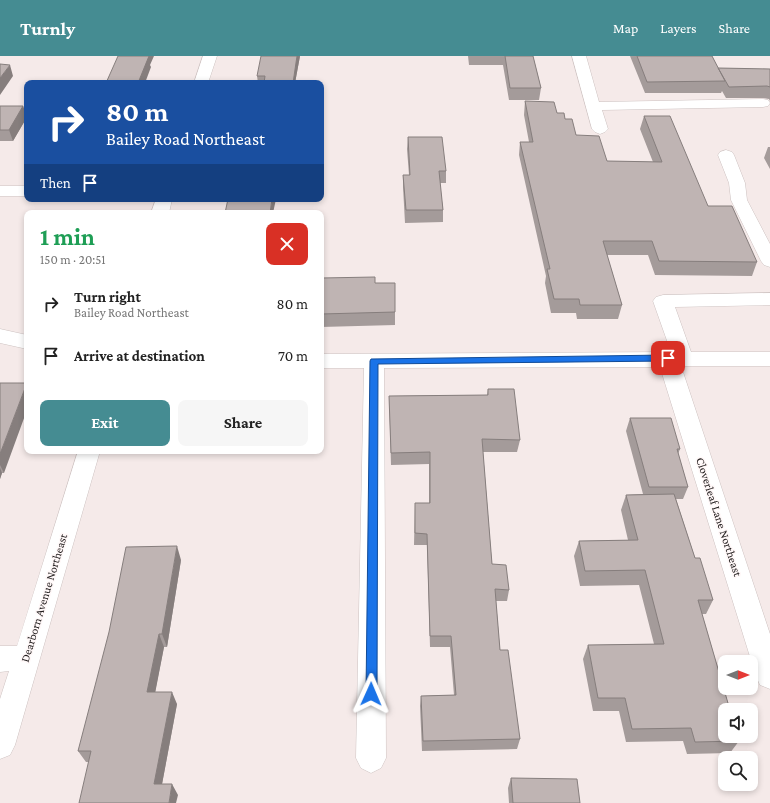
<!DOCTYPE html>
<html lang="en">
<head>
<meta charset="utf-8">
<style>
	body { margin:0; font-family:"Crimson Pro",serif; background:#f6f6f6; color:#222; height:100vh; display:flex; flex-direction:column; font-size:15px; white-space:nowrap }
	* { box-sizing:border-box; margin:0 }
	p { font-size:13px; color:#767676 }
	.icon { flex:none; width:22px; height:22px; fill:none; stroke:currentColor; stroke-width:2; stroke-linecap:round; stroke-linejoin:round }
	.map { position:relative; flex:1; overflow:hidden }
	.details { position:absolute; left:24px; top:154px; width:300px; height:244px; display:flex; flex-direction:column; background:#fff; border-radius:8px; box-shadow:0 2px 6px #0003 }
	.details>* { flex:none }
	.top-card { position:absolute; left:24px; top:24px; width:300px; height:122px; border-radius:8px; box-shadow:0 2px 6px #0003; background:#1a4fa0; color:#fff; overflow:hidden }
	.needle { width:26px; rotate:90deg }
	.buttons { position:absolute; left:718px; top:599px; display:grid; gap:8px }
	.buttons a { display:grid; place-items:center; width:40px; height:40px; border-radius:8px; background:#fff; box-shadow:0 2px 6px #0003; font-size:20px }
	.pin { position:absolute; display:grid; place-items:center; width:34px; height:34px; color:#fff; margin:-17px; border-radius:8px; box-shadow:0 2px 6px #0006 }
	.me { position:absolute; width:44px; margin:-22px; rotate:1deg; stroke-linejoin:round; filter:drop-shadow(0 0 3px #0008) }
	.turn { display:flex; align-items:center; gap:14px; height:84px; padding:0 16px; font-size:18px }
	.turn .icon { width:52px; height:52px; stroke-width:2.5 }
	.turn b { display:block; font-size:28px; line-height:34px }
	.then { display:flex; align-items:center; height:38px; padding:0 16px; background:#0003; gap:8px; font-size:15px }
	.round { display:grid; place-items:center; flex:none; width:42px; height:42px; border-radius:8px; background:#f6f6f6 }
	.overview { display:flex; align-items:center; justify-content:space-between; height:68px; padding:0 16px }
	h1 { font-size:24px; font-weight:700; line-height:30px; color:#1e9e55 }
	.button { display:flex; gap:8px; margin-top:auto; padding:8px 16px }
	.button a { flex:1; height:46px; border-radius:8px; background:#458c92; color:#fff; font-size:16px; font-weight:700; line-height:46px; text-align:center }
	.button a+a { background:#f6f6f6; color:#222 }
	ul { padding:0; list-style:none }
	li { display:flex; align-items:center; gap:12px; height:52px; padding:0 16px }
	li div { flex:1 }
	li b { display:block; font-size:15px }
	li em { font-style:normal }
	header { display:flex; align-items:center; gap:24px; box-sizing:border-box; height:56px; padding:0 20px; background:#458c92; color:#fff }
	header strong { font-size:19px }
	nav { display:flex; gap:22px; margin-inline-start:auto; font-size:14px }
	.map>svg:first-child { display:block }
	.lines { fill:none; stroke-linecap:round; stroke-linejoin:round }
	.minor-casing { stroke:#cdc2c1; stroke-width:1 }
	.minor { fill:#fff; fill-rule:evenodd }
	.wall { fill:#a49b9a }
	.shaded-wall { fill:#867e7d }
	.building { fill:#bfb4b3; stroke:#867e7d }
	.route { fill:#1a73e8; stroke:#114b97 }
	.labels { text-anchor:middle; stroke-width:3; stroke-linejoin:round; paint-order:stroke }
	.street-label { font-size:12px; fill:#211d1d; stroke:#fff8f8 }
</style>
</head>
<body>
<header>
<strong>Turnly</strong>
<nav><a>Map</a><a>Layers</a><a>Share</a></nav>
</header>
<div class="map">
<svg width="770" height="747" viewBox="0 0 770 747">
	<rect width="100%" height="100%" fill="#f5eae9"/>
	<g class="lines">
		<defs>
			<path id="minor" d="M203 0H217L208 27H194Z
				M572 0H586L599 46 763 43 768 44 770 47 768 50 763 51 602 54 608 73 605 76 600 78 595 76 592 73Z
				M726 94 732 96 734 99 745 127 747 144 770 188V211L764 209 761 205 731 144 729 127 718 99 720 96Z
				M0 130H27V140H0Z
				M156 143H172L169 157H151Z
				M770 237V249L675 251 691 296H770V310H681L770 578V633L760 629 756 620 660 311 384 312 386 702 381 712 371 717 361 712 356 702 364 312H321V298L671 296 653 245 656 241 663 239Z
				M0 273 27 279V293L0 287Z
				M78 395H100L15 689 10 699 0 703V643L9 615 0 616V590H17Z"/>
		</defs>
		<!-- minor casing -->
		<use href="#minor" class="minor-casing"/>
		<!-- minor -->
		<use href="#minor" class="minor"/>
	</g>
	<!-- wall -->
	<path class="wall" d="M300 0 295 27H258L257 20Z
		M468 0H533L541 32 539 44H509L503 9H469Z
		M630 0H712L718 12 770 13V45L769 43 763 42H726L722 35 721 37H645Z
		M525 45 557 57 565 63 576 79 607 105 653 106 640 73 644 60 708 150 757 206 752 220 655 219 648 199H607L622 249 618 263H577L576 257H551L545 227 546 220 519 99 520 86H529L524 59Z
		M0 50H23L27 61 13 85H0Z
		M408 81 446 115V127H440L443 154V166L405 167 403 131V119H409L407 93Z
		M768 91H770V113L764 102Z
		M321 222 375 227 395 256V269L321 271Z
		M0 327 4 417H2L0 423Z
		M488 333 520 384 517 396H483L492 508 509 534 507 545H496L500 594 520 683 517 693 422 695 420 650 421 640 454 639 450 591H430L427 489H414L415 447H429V408L391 409 389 340 487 339Z
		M630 362 680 393 678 398 688 431 683 443H676L695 502 713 544 706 558H702L739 685 730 697 687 698 683 685 626 686 619 655H593L583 603 588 589 654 588 639 529 580 530 574 500 579 485 628 484 621 454 626 439 643 438 626 375Z
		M181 504 167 591H164L155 636 177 648 162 728 178 739 89 706H86L78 695Z
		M511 722 580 747H509L508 732Z"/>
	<!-- shaded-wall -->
	<path class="shaded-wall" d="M147 0H154L150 9 151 11 145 27H138Z
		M297 0H300L295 27H293Z
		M10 9 13 20 0 39V22Z
		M23 50 27 61 13 85 9 74Z
		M272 143H276L273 157H270Z
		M27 327V354L4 417 0 409V398Z
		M0 412 2 417 0 423Z
		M177 490 181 504 167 591 162 578Z
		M159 578 164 591 153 648 147 636Z
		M172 636 177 648 160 739 154 728Z
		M172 728 178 739 176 747H169Z"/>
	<!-- building -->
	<path class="building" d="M118 0H149L138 27H106Z
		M261 0H297L293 27H264L265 20H257Z
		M505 0H533L541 32H510Z
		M637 0H712L725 25 647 26Z
		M0 8 10 9 0 22Z
		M718 12 770 13V31L767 30 729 31Z
		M525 45 554 46 557 57H564L565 63H572L576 79 599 80 607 105 662 106 644 60H670L708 150H732L757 206 659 205 652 185H603L622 249H580L579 243H554L547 213H550L520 86H533Z
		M0 50H23L9 74H0Z
		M408 81H442L446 115H439L443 154H406L403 119H410Z
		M228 143H272L270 157H225Z
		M375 221V227H395V256L321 258V222Z
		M0 327H27L0 398Z
		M488 333H514L520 384 482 383 492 508 506 509 509 534 495 533 500 594H508L520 683 423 685 421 640 456 639 451 580H430L427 478 415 477V447H430V396L391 397 389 340 488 339Z
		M630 362H671L680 393H677L688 431H649Z
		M674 438 695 502H700L713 544H698L730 654H725V680H738L739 685 695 686 691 672 632 673 625 642H598L588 589 664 588 645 514 585 515 579 485 638 484 626 439Z
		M177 490 162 578H159L147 636H172L154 728H172L169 747H79L91 695H78L109 576 126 491Z
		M511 722 577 723 580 747H513Z"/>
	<!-- route -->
	<path class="route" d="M668 299 672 302 668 305 378 308 377 638 376 642 371 644 367 642 366 638 370 305 371 303Z"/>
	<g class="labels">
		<!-- street labels -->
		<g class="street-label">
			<text transform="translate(719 461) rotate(72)" y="4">Cloverleaf Lane Northeast</text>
			<text transform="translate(44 542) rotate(-73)" y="4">Dearborn Avenue Northeast</text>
		</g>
	</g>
</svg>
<div class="buttons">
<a><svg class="needle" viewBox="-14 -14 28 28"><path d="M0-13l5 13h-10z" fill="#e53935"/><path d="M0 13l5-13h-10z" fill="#767676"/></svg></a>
<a><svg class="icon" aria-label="sound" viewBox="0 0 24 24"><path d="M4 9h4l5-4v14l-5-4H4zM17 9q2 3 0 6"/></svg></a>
<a><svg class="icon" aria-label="search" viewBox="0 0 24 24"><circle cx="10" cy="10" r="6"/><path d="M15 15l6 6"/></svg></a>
</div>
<div class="pin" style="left:668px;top:302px;background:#d93025"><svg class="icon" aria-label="arrive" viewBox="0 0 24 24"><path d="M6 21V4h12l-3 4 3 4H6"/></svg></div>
<svg class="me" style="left:371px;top:638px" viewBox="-20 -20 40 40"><path d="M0-17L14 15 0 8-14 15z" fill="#1a73e8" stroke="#fff" stroke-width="4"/></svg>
<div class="top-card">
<div class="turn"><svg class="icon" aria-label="right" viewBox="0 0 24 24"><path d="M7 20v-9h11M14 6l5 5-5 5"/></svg><div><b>80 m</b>Bailey Road Northeast</div></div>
<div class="then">Then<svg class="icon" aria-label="arrive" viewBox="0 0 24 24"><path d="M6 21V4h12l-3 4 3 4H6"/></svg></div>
</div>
<section class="details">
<div class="overview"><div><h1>1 min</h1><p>150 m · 20:51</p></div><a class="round" style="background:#d93025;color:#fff"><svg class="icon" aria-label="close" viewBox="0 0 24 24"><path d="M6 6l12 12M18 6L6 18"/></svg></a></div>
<ul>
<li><svg class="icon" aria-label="right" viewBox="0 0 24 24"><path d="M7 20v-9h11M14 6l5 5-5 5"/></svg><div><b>Turn right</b><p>Bailey Road Northeast</p></div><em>80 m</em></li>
<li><svg class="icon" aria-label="arrive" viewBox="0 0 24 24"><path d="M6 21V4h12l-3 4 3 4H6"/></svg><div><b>Arrive at destination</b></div><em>70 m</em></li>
</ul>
<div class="button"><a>Exit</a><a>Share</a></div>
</section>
</div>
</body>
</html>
